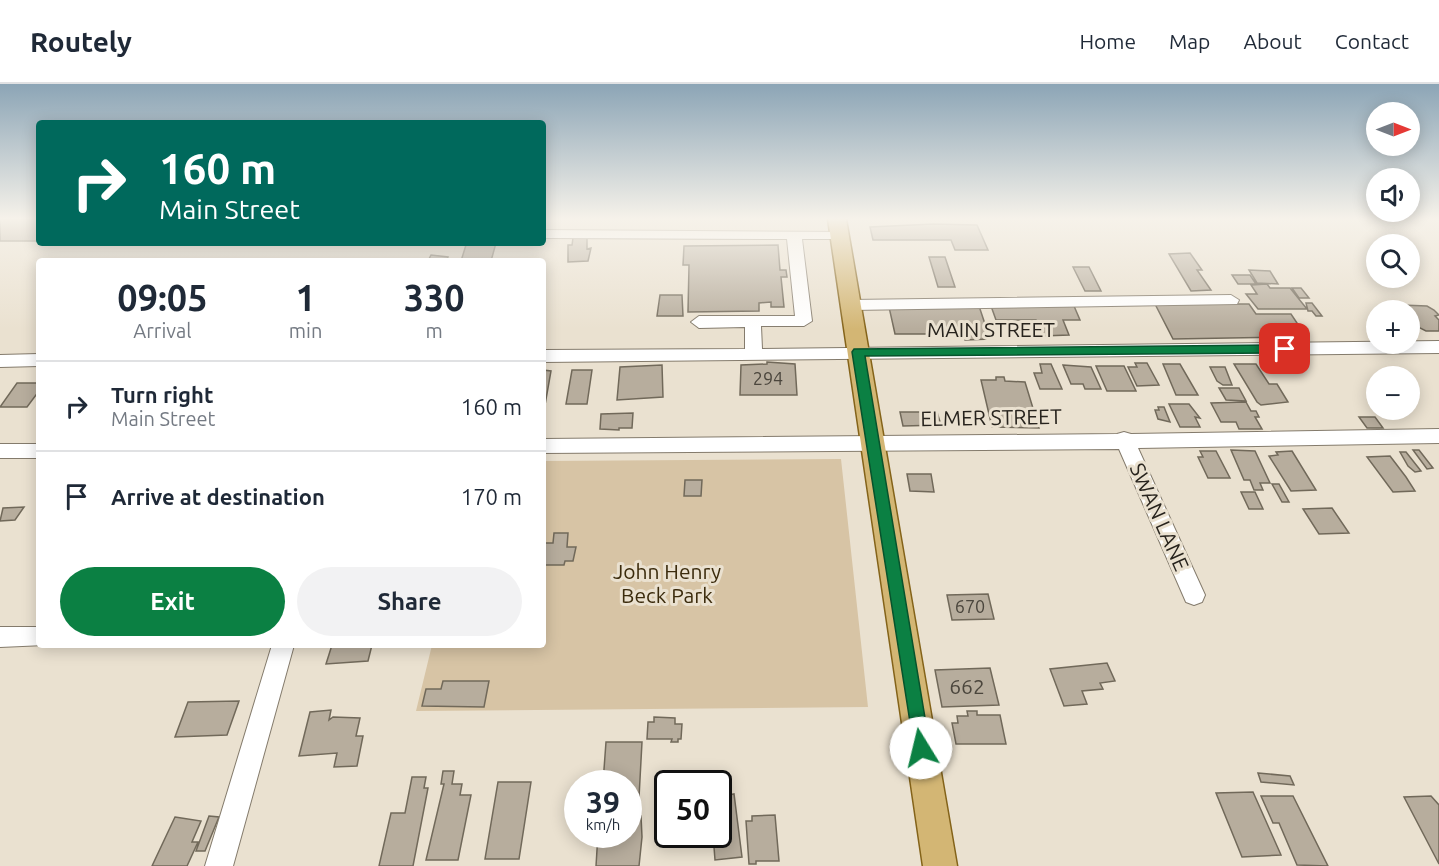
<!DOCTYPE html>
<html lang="en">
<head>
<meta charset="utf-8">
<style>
	body { margin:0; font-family:Ubuntu,sans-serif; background:#f2f2f3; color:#1f2937; height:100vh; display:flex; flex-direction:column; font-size:22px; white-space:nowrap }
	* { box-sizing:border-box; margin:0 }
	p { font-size:20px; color:#747a83 }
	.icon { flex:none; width:33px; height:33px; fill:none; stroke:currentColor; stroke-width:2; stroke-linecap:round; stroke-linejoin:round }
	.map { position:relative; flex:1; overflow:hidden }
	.sheet { position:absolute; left:36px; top:174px; width:510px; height:390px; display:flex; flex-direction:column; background:#fff; border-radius:6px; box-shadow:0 3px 15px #0003 }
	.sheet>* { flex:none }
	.banner { position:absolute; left:36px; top:36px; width:510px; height:126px; border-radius:6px; box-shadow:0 3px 15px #0003; background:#00695c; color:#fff; overflow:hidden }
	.needle { width:39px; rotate:90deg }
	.buttons { position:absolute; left:1366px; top:18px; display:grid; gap:12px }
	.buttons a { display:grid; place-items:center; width:54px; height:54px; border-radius:50%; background:#fff; box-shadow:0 3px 15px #0003; font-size:30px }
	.speed { position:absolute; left:564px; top:686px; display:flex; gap:12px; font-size:30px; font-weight:700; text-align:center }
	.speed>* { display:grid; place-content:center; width:78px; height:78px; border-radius:50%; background:#fff; box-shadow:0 3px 15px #0003; line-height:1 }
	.speed small { font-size:15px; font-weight:400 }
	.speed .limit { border:3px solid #111; border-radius:9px; background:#fff; color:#111 }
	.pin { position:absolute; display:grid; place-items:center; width:51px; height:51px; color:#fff; margin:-26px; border-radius:12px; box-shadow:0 3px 9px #0006 }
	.me { position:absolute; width:66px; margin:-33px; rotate:351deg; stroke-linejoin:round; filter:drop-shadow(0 0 4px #0008) }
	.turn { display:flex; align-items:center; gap:21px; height:126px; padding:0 24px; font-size:27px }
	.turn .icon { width:78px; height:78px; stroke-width:2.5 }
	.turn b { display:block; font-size:42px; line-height:51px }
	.eta { display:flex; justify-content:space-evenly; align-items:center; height:102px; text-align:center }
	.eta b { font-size:36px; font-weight:700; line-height:42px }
	.cta { display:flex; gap:12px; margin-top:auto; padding:12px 24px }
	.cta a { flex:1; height:69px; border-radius:36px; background:#0b8043; color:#fff; font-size:24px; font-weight:700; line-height:69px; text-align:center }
	.cta a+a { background:#f2f2f3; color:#1f2937 }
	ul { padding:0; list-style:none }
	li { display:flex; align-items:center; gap:18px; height:90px; padding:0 24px; border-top:2px solid #e0e1e3 }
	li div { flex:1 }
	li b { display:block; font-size:22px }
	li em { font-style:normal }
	header { display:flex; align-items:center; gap:36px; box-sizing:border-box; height:84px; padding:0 30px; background:#fff; border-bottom:2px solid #e0e1e3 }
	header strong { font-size:28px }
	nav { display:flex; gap:33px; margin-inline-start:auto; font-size:21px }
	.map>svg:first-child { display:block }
	.green { fill:#d7c4a5 }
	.building { fill:#b7ad9d; stroke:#71695a; stroke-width:1.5 }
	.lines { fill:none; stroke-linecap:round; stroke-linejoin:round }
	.minor-casing { stroke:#847b6c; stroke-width:2 }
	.major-casing { stroke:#846319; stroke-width:3 }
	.minor { fill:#fff; fill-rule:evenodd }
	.major { fill:#d3b674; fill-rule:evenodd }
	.route { fill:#0b8043; stroke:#07532c; stroke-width:1.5 }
	.labels { text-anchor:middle; stroke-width:6; stroke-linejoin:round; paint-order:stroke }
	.number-label { font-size:18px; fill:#4b463d }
	.street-label { font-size:21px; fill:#27231d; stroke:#eae1d0 }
	.park-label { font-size:21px; fill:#3b2b0c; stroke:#eae1d0 }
	.near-number-label { font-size:21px; fill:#4b463d }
</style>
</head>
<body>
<header>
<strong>Routely</strong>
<nav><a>Home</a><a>Map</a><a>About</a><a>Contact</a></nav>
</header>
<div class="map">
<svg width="1439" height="782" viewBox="0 0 1439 782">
	<rect width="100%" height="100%" fill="#eae1d0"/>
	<!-- green -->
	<path class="green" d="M841 375 868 623 416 627 432 561H543V377Z"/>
	<!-- building -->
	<path class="building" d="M0 135H39V157H0Z
		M933 140 977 141 988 166H955L951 156H873L870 143Z
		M573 154H587V165L591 164 588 177 568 178V161H572Z
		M479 159H496L491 177H461L466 161Z
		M778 161 780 186H786L787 193H781L784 223H771V218L759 219V227L688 228 689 181H683L684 162Z
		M1190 169 1202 186H1197L1211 206 1191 207 1169 170Z
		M431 171 448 173 447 176H451L428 177Z
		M929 173H945L955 203H938Z
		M1073 183H1089L1101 207H1085Z
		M1249 186 1270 187 1278 200 1257 199Z
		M1232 191H1250L1256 200H1238Z
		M1267 200 1270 204H1290L1307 225H1258L1246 210H1257L1251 201Z
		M1292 204H1301L1309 214H1299Z
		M660 211H682L683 232H657Z
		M1306 219H1312L1322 232H1316L1312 227H1308Z
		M1155 220H1249L1256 230H1291L1301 245H1277L1283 253 1173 255Z
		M1401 221 1427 222 1434 226 1439 231 1435 232 1439 236V247H1426L1420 244 1410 232V226H1406Z
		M979 222 990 255 965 256 963 250H895L889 223Z
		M991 222H1074L1080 236H1063L1069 251 1042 252 1036 236H996Z
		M767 278 795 280 797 311H740L741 281 767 280Z
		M1135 279H1147L1159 301 1137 302 1128 283H1137Z
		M1040 280H1051L1062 305H1040L1034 289H1042Z
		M1163 280H1180L1198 311H1176Z
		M1234 280H1256L1269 300H1277L1288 318 1261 321 1257 318Z
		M662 281 663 313 617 316 620 283Z
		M1063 281 1091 283 1101 305H1085L1083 300H1071Z
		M1096 282H1124L1136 307H1107Z
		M1210 283H1225L1232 301H1223L1217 297Z
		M543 286 551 287 545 321H543Z
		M572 286H592L587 320H566Z
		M996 293H1004L1005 297 1025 298 1039 344 992 343 981 296H996Z
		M17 299H39V307L27 323H0Z
		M1219 304H1239L1246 317 1226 316Z
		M1246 318 1251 327H1256L1259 333H1255L1262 345H1239L1236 338H1221L1211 319Z
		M1169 320H1189L1200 334 1195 333 1200 343H1180Z
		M1158 323H1164L1170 338 1158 335 1155 326H1159Z
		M900 328H937L941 341 903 342Z
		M633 329 632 344H619V346L600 345 601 330Z
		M1359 333H1375L1383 344H1367Z
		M1231 366 1255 367 1270 399H1260L1263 406H1254L1250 396H1244Z
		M1413 366H1419L1433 384 1427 385Z
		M1200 367H1216L1230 394H1208L1198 373H1203Z
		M1292 367 1316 406 1291 407 1269 372 1278 371 1276 368Z
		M1400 368H1406L1421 387 1415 388 1408 382Z
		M1390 372 1406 393 1415 407 1393 408 1367 373Z
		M907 390H931L934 408 910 407Z
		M685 396H702L701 412H684Z
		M1272 400H1279L1289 418H1282Z
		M1241 408H1255L1263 425H1249Z
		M24 423 15 436 0 437 3 424Z
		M1332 424 1349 449 1319 450 1303 425Z
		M554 449H568L567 463H576L573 477H565L564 481H543V459H553Z
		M988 510 994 535 952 536 947 511Z
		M332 561H372L368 577 326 580Z
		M1107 579 1115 597 1100 599 1103 605 1082 607 1087 620 1064 622 1050 585Z
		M990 584 999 621 942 623 935 586Z
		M443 597H489L484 623 422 622 426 605H441Z
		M239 617 227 651 175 653 188 618Z
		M331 626 329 636 333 633 360 634 356 652H363L357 682 334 683 337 669 299 672 310 628Z
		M967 627H977V631H1000L1006 660H956L952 639H958L957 632H968Z
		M654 633 675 634V640H682L681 655H678V658H671L672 655H647L648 638H654Z
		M606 658H642L638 732H641L642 753 639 782H596L598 750H628V699H603Z
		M443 687H454L452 700H462L460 711H471L458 776H426L444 700H441Z
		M1258 689 1290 692 1294 701 1261 698Z
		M412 693H426L424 704H428L413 782H379L391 729H405Z
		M498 698H531L519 775H485Z
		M718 700H722L723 712 734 710 742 773 715 776 713 750H718Z
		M1253 708 1281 771 1242 773 1216 709Z
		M1261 712H1293L1328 782 1297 781 1279 739H1273Z
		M1431 712 1439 721V780L1404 713Z
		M775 731 779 777H756V780H749L746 737H752V732Z
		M209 732 219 733 205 767H196Z
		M175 733 201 737 192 758H198L187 782H152Z"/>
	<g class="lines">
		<defs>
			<path id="minor" d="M543 146 845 148 847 151 840 155H802L812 237 804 242H761L762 265 1439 257V269L543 278V266L745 265V243L699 244 691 238 699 232H795L787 155 543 154Z
				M1231 211 1239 216 1237 220 851 226 843 221 851 216Z
				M39 270V282L0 283V271Z
				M1439 345V359L1138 364 1205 511 1202 518 1194 521 1186 518 1119 365 543 369V355L1117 350 1124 348 1131 350Z
				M0 360H39V374H0Z
				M0 543H39V561H45L0 563Z
				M272 561H294L233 782H205Z"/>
			<path id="major" d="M828 135H846L957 782H923Z"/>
		</defs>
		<!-- minor casing -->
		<use href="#minor" class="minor-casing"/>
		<!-- major casing -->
		<use href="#major" class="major-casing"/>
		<!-- minor -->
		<use href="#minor" class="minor"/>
		<!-- major -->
		<use href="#major" class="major"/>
	</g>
	<!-- sky -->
	<linearGradient id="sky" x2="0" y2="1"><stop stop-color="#8ca5b6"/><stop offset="0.55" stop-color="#f6f2ea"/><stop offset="1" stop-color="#f6f2ea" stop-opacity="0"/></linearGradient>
	<rect width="1439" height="245" fill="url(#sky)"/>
	<!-- route -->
	<path class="route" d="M1285 261 1291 265 1285 269 865 272 930 664 928 670 921 673 915 670 852 268 854 265Z"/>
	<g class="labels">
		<!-- number labels -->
		<g class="number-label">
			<text x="768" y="301">294</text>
			<text x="970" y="529">670</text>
		</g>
		<!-- street labels -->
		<g class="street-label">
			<text x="991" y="253">MAIN STREET</text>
			<text transform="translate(991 334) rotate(-1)" y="7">ELMER STREET</text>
			<text transform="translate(1159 433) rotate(66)" y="7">SWAN LANE</text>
		</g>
		<!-- park labels -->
		<g class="park-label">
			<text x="667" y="495">John Henry<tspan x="667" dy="24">Beck Park</tspan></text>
		</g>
		<!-- near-number labels -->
		<g class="near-number-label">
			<text x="967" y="610">662</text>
		</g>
	</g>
</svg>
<div class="buttons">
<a><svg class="needle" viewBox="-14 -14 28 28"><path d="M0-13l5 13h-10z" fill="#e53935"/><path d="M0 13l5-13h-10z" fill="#747a83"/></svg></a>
<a><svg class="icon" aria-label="sound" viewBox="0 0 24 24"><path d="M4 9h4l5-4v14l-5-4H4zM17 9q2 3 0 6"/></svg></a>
<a><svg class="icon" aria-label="search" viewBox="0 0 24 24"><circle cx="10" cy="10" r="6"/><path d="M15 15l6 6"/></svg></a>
<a>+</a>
<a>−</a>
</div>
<div class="speed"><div>39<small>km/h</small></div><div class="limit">50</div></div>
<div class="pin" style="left:1285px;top:265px;background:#d93025"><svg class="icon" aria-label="arrive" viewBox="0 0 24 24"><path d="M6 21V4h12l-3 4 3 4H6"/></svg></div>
<svg class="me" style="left:921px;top:664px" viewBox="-20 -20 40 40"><circle r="19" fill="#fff"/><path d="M0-13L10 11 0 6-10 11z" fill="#0b8043"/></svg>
<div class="banner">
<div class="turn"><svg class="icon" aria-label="right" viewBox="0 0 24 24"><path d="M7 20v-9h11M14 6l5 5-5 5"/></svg><div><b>160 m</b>Main Street</div></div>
</div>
<section class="sheet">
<div class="eta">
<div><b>09:05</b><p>Arrival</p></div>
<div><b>1</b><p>min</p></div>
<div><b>330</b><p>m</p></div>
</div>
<ul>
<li><svg class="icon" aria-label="right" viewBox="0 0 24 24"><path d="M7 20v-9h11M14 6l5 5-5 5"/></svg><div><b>Turn right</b><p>Main Street</p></div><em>160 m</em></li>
<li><svg class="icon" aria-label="arrive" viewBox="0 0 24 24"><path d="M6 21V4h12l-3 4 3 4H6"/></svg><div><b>Arrive at destination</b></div><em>170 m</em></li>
</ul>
<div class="cta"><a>Exit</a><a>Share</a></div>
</section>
</div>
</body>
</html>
